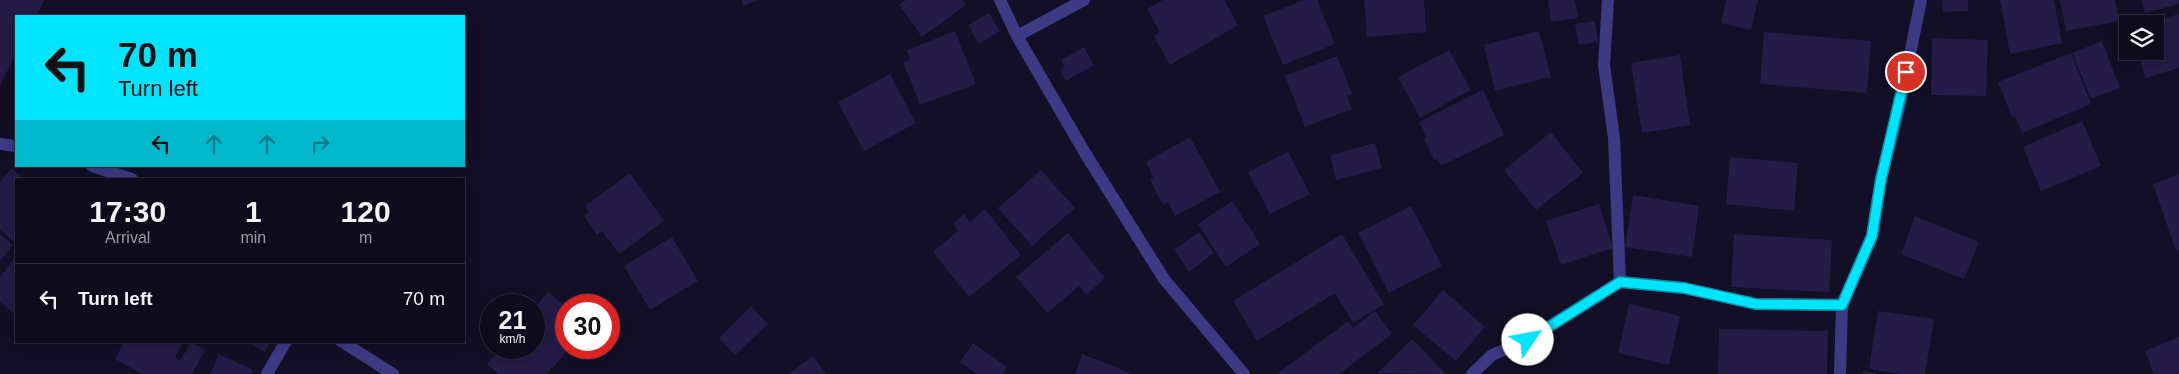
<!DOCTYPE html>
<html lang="en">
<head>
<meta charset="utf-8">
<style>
	body { margin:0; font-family:Arial,sans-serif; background:#171425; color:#f1f3f6; height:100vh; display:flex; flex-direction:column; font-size:19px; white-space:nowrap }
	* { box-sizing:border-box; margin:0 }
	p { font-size:16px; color:#9b9ba3 }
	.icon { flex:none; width:28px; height:28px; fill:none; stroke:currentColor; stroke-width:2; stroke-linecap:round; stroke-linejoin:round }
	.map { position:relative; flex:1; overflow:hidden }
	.panel { position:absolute; left:15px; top:178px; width:450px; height:165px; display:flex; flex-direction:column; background:#0e0b1c; border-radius:0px; box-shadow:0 2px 12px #0003,0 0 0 1px #2e2b3b }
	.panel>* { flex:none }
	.banner { position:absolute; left:15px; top:15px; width:450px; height:152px; border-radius:0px; box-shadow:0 2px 12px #0003,0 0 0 1px #2e2b3b; background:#00e5ff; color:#111; overflow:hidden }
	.buttons { position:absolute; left:2119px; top:15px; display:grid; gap:10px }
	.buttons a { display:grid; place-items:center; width:45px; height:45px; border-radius:0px; background:#0e0b1c; box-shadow:0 2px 12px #0003,0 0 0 1px #2e2b3b; font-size:25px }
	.speed { position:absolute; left:480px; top:294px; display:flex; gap:10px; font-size:25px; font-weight:700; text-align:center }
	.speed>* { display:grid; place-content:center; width:65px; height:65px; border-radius:50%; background:#0e0b1c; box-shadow:0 2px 12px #0003,0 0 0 1px #2e2b3b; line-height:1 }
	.speed small { font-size:12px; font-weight:400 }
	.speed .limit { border:8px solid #d22; background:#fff; color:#111 }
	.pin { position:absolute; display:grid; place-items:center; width:42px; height:42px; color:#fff; margin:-21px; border:2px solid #fff; border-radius:50%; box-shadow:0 1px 5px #0007 }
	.me { position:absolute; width:55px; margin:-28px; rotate:57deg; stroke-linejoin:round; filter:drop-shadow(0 0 4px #0008) }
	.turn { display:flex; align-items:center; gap:18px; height:105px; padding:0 20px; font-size:22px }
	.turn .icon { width:65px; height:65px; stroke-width:2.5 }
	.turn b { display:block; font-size:35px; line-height:42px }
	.lanes { display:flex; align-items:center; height:48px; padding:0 20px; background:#0003; justify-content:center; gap:25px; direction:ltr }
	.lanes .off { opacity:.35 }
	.eta { display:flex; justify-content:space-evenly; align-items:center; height:85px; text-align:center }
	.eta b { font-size:30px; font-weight:700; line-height:35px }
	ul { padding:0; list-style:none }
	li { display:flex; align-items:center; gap:15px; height:70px; padding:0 20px; border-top:1px solid #2e2b3b }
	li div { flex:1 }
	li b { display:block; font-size:19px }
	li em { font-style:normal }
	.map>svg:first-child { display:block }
	.building { fill:#241b47 }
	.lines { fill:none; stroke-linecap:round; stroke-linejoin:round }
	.street { stroke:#3d3a85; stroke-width:12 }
	.route-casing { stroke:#0095a6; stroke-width:12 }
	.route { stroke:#00e5ff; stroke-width:9 }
</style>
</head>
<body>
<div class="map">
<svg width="2179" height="374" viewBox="0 0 2179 374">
	<rect width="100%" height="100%" fill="#130f26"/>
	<!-- building -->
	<path class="building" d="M0 0H44L36 16H16V54L0 85Z
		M741 0H757L744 6Z
		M906 0H963L966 5 922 37 899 5Z
		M1163 0H1224L1238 25 1170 65 1154 36 1160 32 1147 9Z
		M1304 0H1317L1335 44 1283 65 1263 16Z
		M1364 0H1424L1426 32 1367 37Z
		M1548 0H1575L1578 18 1551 22Z
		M1726 0H1758L1751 30 1721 23Z
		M1942 0H1968V11L1943 12Z
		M2000 0H2054L2062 43 2010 54Z
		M2060 0H2115L2119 21 2066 31Z
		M2141 0H2179V4L2145 13Z
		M989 13 1000 31 979 44 968 25Z
		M2179 14V68L2145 78 2138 51H2155V24L2148 23Z
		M1595 21 1598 42 1579 45 1575 24Z
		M955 31 976 84 920 105 903 62 910 60 907 50Z
		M1539 31 1551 77 1495 91 1484 45Z
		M1764 32 1871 41 1867 93 1760 84Z
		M1932 38 1988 40 1986 96 1931 95Z
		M2102 41 2120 88 2091 99 2072 53Z
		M1084 47 1094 65 1066 81 1060 70 1065 67 1061 60Z
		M1449 50 1471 90 1420 118 1398 77Z
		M2071 53 2091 104 2022 133 2015 116 2012 117 1998 82Z
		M1680 55 1690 125 1642 133 1631 63Z
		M1337 56 1352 94 1347 96 1352 109 1305 127 1285 76Z
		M890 74 916 123 864 151 838 102Z
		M1483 90 1504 135 1441 166 1437 159 1434 160 1424 139 1427 138 1419 122Z
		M2082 121 2101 166 2041 191 2023 147Z
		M1551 132 1583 173 1536 210 1504 170Z
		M1190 137 1220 192 1175 216 1168 202 1163 205 1150 180 1154 178 1146 162Z
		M1375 143 1382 168 1336 180 1330 155Z
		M1288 152 1310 194 1270 214 1248 172Z
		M1730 157 1798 163 1794 211 1726 204Z
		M12 168 24 179H16V244L0 230V182Z
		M1041 170 1075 208 1032 246 998 208Z
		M630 173 664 221 619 254 602 231 597 235 584 216 589 212 585 206Z
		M2179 174V250L2176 251 2153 184Z
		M1633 195 1699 206 1692 257 1625 247Z
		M1232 201 1260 244 1226 267 1198 224Z
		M1599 204 1613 248 1561 265 1546 221Z
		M1411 206 1442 266 1389 293 1358 233Z
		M985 209 1021 255 969 297 933 252 958 231 953 224 964 214 970 222Z
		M1915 216 1979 242 1964 279 1901 254Z
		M1199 232 1214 253 1189 272 1174 250Z
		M1068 233 1105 278 1086 295 1079 286 1047 313 1016 277Z
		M0 234 13 245 0 261Z
		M1342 234 1384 304 1353 323 1335 293 1257 341 1233 301Z
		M1734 234 1832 240 1829 292 1731 287Z
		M672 237 698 281 650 310 624 266Z
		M16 256V315L0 302V277Z
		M1443 290 1485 327 1456 361 1413 325Z
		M548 292 566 307V348H570L547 374H498L487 364 501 348H534V308Z
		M1629 304 1680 316 1669 365 1618 353Z
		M751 306 768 324 735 355 719 338Z
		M1375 311 1392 334 1339 374H1277L1348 321 1353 328Z
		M1878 311 1934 319 1925 374H1901L1869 369Z
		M1719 329 1828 331 1827 374H1718Z
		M2179 337V374H2154L2145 351Z
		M1412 339 1446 374 1378 373Z
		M125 341H184L175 358 180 361 191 342 205 350 192 374H142L115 359Z
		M246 341H271L265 352Z
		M973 343 1007 367 1002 374H977L960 362Z
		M219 354 253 370 251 374H210Z
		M1082 354 1133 374H1075Z
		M813 356 826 374H788Z
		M1862 371 1876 373V374H1862Z"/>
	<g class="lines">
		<!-- street -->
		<path class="street" d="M1000 0 1017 36 1085 153 1164 279 1244 374
			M1608 0 1604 65 1614 138 1620 282
			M1017 36 1084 0
			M0 144 16 146
			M92 166 132 179
			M341 341 393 374
			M267 374 286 341
			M1472 374 1492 355 1528 340 1620 282 1684 288 1756 304 1842 305
			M1840 374 1842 305 1872 236 1881 179 1899 108 1921 0"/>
	</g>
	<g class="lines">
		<defs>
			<path id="route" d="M1528 340 1620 282 1684 288 1756 304 1842 305 1872 236 1881 179 1906 72"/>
		</defs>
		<!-- route casing -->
		<use href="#route" class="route-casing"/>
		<!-- route -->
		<use href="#route" class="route"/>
	</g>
</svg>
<div class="buttons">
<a><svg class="icon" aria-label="layers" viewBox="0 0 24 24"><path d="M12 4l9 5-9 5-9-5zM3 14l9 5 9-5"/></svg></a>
</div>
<div class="speed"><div>21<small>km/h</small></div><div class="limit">30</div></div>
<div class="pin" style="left:1906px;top:72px;background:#d93025"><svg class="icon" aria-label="arrive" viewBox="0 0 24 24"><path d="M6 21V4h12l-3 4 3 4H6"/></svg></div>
<svg class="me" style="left:1528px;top:340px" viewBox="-20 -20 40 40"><circle r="19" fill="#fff"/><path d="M0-13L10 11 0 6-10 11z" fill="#00e5ff"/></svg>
<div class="banner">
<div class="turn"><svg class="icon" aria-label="left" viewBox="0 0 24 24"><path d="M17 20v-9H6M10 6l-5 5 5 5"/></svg><div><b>70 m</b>Turn left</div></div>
<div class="lanes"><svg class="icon" aria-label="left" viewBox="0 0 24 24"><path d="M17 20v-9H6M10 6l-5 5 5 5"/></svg><svg class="icon off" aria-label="ahead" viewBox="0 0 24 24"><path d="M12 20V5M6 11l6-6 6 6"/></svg><svg class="icon off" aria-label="ahead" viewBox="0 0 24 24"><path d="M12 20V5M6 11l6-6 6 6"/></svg><svg class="icon off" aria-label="right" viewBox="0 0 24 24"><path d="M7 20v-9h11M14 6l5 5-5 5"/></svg></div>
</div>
<section class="panel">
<div class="eta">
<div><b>17:30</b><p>Arrival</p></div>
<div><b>1</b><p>min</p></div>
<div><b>120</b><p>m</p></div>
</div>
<ul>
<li><svg class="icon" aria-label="left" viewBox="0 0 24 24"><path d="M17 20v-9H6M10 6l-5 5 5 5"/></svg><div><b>Turn left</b></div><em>70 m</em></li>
</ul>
</section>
</div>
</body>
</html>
